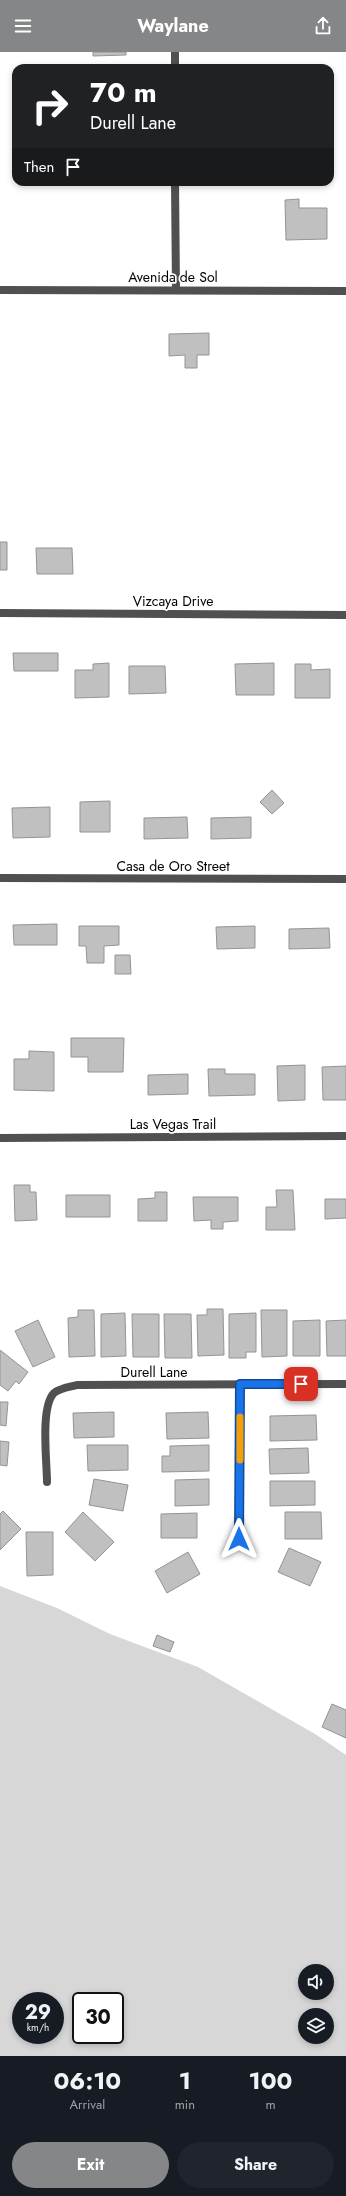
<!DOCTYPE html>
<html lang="en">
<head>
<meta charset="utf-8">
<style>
	body { margin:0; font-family:Jost,sans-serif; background:#20242c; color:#f1f3f6; height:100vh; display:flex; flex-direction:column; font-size:15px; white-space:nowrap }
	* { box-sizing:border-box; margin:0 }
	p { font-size:13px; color:#9ea1a6 }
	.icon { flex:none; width:22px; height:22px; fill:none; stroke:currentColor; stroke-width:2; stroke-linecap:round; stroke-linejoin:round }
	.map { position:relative; height:2004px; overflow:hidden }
	.drawer { display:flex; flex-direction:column; background:#171b24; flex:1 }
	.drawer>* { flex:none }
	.guide { position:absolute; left:12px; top:12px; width:322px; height:122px; border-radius:12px; box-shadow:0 2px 6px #0003; background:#202124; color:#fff; overflow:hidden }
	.tools { position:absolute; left:298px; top:1912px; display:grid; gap:8px }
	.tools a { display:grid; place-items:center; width:36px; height:36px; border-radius:50%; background:#171b24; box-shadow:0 2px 6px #0003; font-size:20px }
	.speed { position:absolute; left:12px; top:1940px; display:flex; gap:8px; font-size:20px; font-weight:700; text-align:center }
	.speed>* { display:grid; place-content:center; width:52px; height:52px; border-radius:50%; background:#171b24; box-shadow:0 2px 6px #0003; line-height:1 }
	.speed small { font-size:10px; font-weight:400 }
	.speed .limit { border:2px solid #111; border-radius:6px; background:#fff; color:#111 }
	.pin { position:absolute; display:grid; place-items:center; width:34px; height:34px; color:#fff; margin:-17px; border-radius:8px; box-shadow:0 2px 6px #0006 }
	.me { position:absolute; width:44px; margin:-22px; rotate:0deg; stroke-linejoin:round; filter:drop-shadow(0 0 3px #0008) }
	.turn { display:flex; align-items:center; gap:14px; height:84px; padding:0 12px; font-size:18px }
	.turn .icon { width:52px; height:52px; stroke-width:2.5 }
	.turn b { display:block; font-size:28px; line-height:34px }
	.then { display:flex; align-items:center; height:38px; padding:0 12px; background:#0003; gap:8px; font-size:15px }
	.eta { display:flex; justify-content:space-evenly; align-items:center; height:68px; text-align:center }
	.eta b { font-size:24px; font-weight:700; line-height:28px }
	.primary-button { display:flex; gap:8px; margin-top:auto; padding:8px 12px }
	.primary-button a { flex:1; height:46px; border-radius:24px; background:#858687; color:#fff; font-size:16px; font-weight:700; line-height:46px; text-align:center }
	.primary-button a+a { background:#20242c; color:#f1f3f6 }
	header { display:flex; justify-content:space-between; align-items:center; height:52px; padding:0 12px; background:#858687; color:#fff; font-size:18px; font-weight:700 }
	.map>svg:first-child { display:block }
	.green { fill:#d7d7d7; fill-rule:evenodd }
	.building { fill:#c0c0c0; stroke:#949494 }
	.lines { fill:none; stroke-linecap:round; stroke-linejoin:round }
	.street { stroke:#505050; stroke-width:8 }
	.route-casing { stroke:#114b97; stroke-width:10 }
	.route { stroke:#1a73e8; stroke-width:7 }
	.slow { stroke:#f59e0b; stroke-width:7 }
	.labels { text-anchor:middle; stroke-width:3.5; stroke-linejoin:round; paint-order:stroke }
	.street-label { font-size:14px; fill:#000; stroke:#fff }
</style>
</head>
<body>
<header><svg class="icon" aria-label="menu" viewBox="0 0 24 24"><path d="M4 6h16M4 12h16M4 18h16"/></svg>Waylane<svg class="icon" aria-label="share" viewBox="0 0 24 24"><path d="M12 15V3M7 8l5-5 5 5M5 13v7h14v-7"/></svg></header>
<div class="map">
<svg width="346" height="2004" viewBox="0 0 346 2004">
	<rect width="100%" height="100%" fill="#fff"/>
	<!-- green -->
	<path class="green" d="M0 1534 57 1556 110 1582 198 1615 315 1682 346 1703V2004H0ZM305 1919H327V1941H305ZM21 1949H55V1983H21ZM81 1949H115V1983H81ZM305 1963H327V1985H305Z"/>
	<!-- building -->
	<path class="building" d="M93 0H126V3L93 4Z
		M299 147V156H327V187L286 188 285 148Z
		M209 281V303H197V316H185V303L169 304V282Z
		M0 490H7V518H0Z
		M36 496H72L73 522H37Z
		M13 601H58V619H14Z
		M109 611V645L75 646V618H93V612Z
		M274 611V643H236L235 612Z
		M295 612H311V618L330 617V646H295Z
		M129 614H165L166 641 129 642Z
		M272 738 284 751 272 762 260 750Z
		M110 749V780H80V750Z
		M50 755V785L13 786 12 756Z
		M187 765 188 786 144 787V766Z
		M251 765V786L211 787V766Z
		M57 872V893H14L13 873Z
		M79 874H119V893L104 894V911H87L86 894H79Z
		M255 874V896L217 897 216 875Z
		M329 876 330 896 289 897V877Z
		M115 903H130L131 922H115Z
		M71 986H124L123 1020H88V1005H71Z
		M29 999 54 1000V1039L14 1038V1007H29Z
		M305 1013V1048L278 1049 277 1014Z
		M346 1014V1048H323L322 1015Z
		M208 1017H225V1022H255V1043L209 1044Z
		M188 1022V1042L148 1043V1023Z
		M14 1133H30V1140H36L37 1168 15 1169Z
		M276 1138H293L295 1178H266V1155H277Z
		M155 1140H167V1169H138V1147L155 1146Z
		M66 1143H110V1165H66Z
		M193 1145H238V1169L223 1170V1177H211V1168L194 1169Z
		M325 1147H346V1166L325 1167Z
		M207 1257H223L224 1303 198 1304 197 1263H207Z
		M78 1258H94L95 1304 69 1305 68 1266 78 1265Z
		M261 1258H287V1304L262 1305Z
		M125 1261 126 1304 101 1305V1262Z
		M256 1261V1300H246V1306H229V1262Z
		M132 1262H159V1305H133Z
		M164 1262H191L192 1306H165Z
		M38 1268 55 1305 33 1315 15 1279Z
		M320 1268V1304H293V1269Z
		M346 1268V1304H327L326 1269Z
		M0 1298 28 1320 19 1332 16 1329 8 1339 0 1333Z
		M0 1350H8L6 1374 0 1373Z
		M114 1360V1385L74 1386 73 1361Z
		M208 1360 209 1386 167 1387 166 1361Z
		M316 1363 317 1388 270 1389V1364Z
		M0 1389 9 1390 7 1414 0 1413Z
		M87 1393H128V1418L88 1419Z
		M209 1393V1419L162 1420V1404H170V1394Z
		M308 1396 309 1421 270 1422 269 1397Z
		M94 1427 128 1433 123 1459 89 1453Z
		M209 1427V1453L175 1454V1428Z
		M270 1429H315V1453L270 1454Z
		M3 1459 21 1477 0 1498V1462Z
		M83 1460 114 1490 95 1509 65 1480Z
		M285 1460H321L322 1487H285Z
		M197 1461V1486H161V1462Z
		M26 1480H53V1523L27 1524Z
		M289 1496 321 1510 310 1534 278 1520Z
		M188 1500 200 1522 167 1541 155 1519Z
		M157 1583 174 1590 170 1600 153 1594Z
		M332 1652 346 1658V1686L322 1675Z"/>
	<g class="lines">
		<!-- street -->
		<path class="street" d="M175 0V16
			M175 130 176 238
			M0 238 346 239
			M0 561 346 563
			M0 826 346 827
			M0 1086 346 1084
			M47 1430C47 1410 40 1355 54 1341 60 1336 70 1335 77 1333L346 1332
			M239 1487 240 1333"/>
	</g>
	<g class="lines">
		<defs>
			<path id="route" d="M239 1487 240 1332H301"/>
		</defs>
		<!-- route casing -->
		<use href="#route" class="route-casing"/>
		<!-- route -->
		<use href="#route" class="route"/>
		<!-- slow -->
		<path class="slow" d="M240 1408V1365"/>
	</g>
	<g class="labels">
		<!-- street labels -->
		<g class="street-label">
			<text x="173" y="230">Avenida de Sol</text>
			<text x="173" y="554">Vizcaya Drive</text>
			<text x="173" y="819">Casa de Oro Street</text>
			<text x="173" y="1077">Las Vegas Trail</text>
			<text x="154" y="1325">Durell Lane</text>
		</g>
	</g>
</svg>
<div class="tools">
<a><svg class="icon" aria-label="sound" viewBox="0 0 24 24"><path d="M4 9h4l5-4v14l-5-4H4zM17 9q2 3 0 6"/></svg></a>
<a><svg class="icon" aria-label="layers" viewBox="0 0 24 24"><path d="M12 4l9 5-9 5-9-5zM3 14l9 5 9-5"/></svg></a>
</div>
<div class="speed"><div>29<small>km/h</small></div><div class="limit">30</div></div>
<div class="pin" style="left:301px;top:1332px;background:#d93025"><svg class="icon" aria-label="arrive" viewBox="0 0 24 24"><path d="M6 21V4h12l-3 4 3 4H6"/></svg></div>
<svg class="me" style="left:239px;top:1487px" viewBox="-20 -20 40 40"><path d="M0-17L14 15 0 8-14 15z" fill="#1a73e8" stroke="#fff" stroke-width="4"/></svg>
<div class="guide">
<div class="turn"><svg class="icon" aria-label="right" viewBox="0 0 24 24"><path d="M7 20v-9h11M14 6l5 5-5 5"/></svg><div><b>70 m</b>Durell Lane</div></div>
<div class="then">Then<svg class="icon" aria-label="arrive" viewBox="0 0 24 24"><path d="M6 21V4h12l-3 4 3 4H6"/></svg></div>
</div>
</div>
<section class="drawer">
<div class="eta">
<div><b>06:10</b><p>Arrival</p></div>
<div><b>1</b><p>min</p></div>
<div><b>100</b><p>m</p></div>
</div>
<div class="primary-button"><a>Exit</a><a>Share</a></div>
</section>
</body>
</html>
